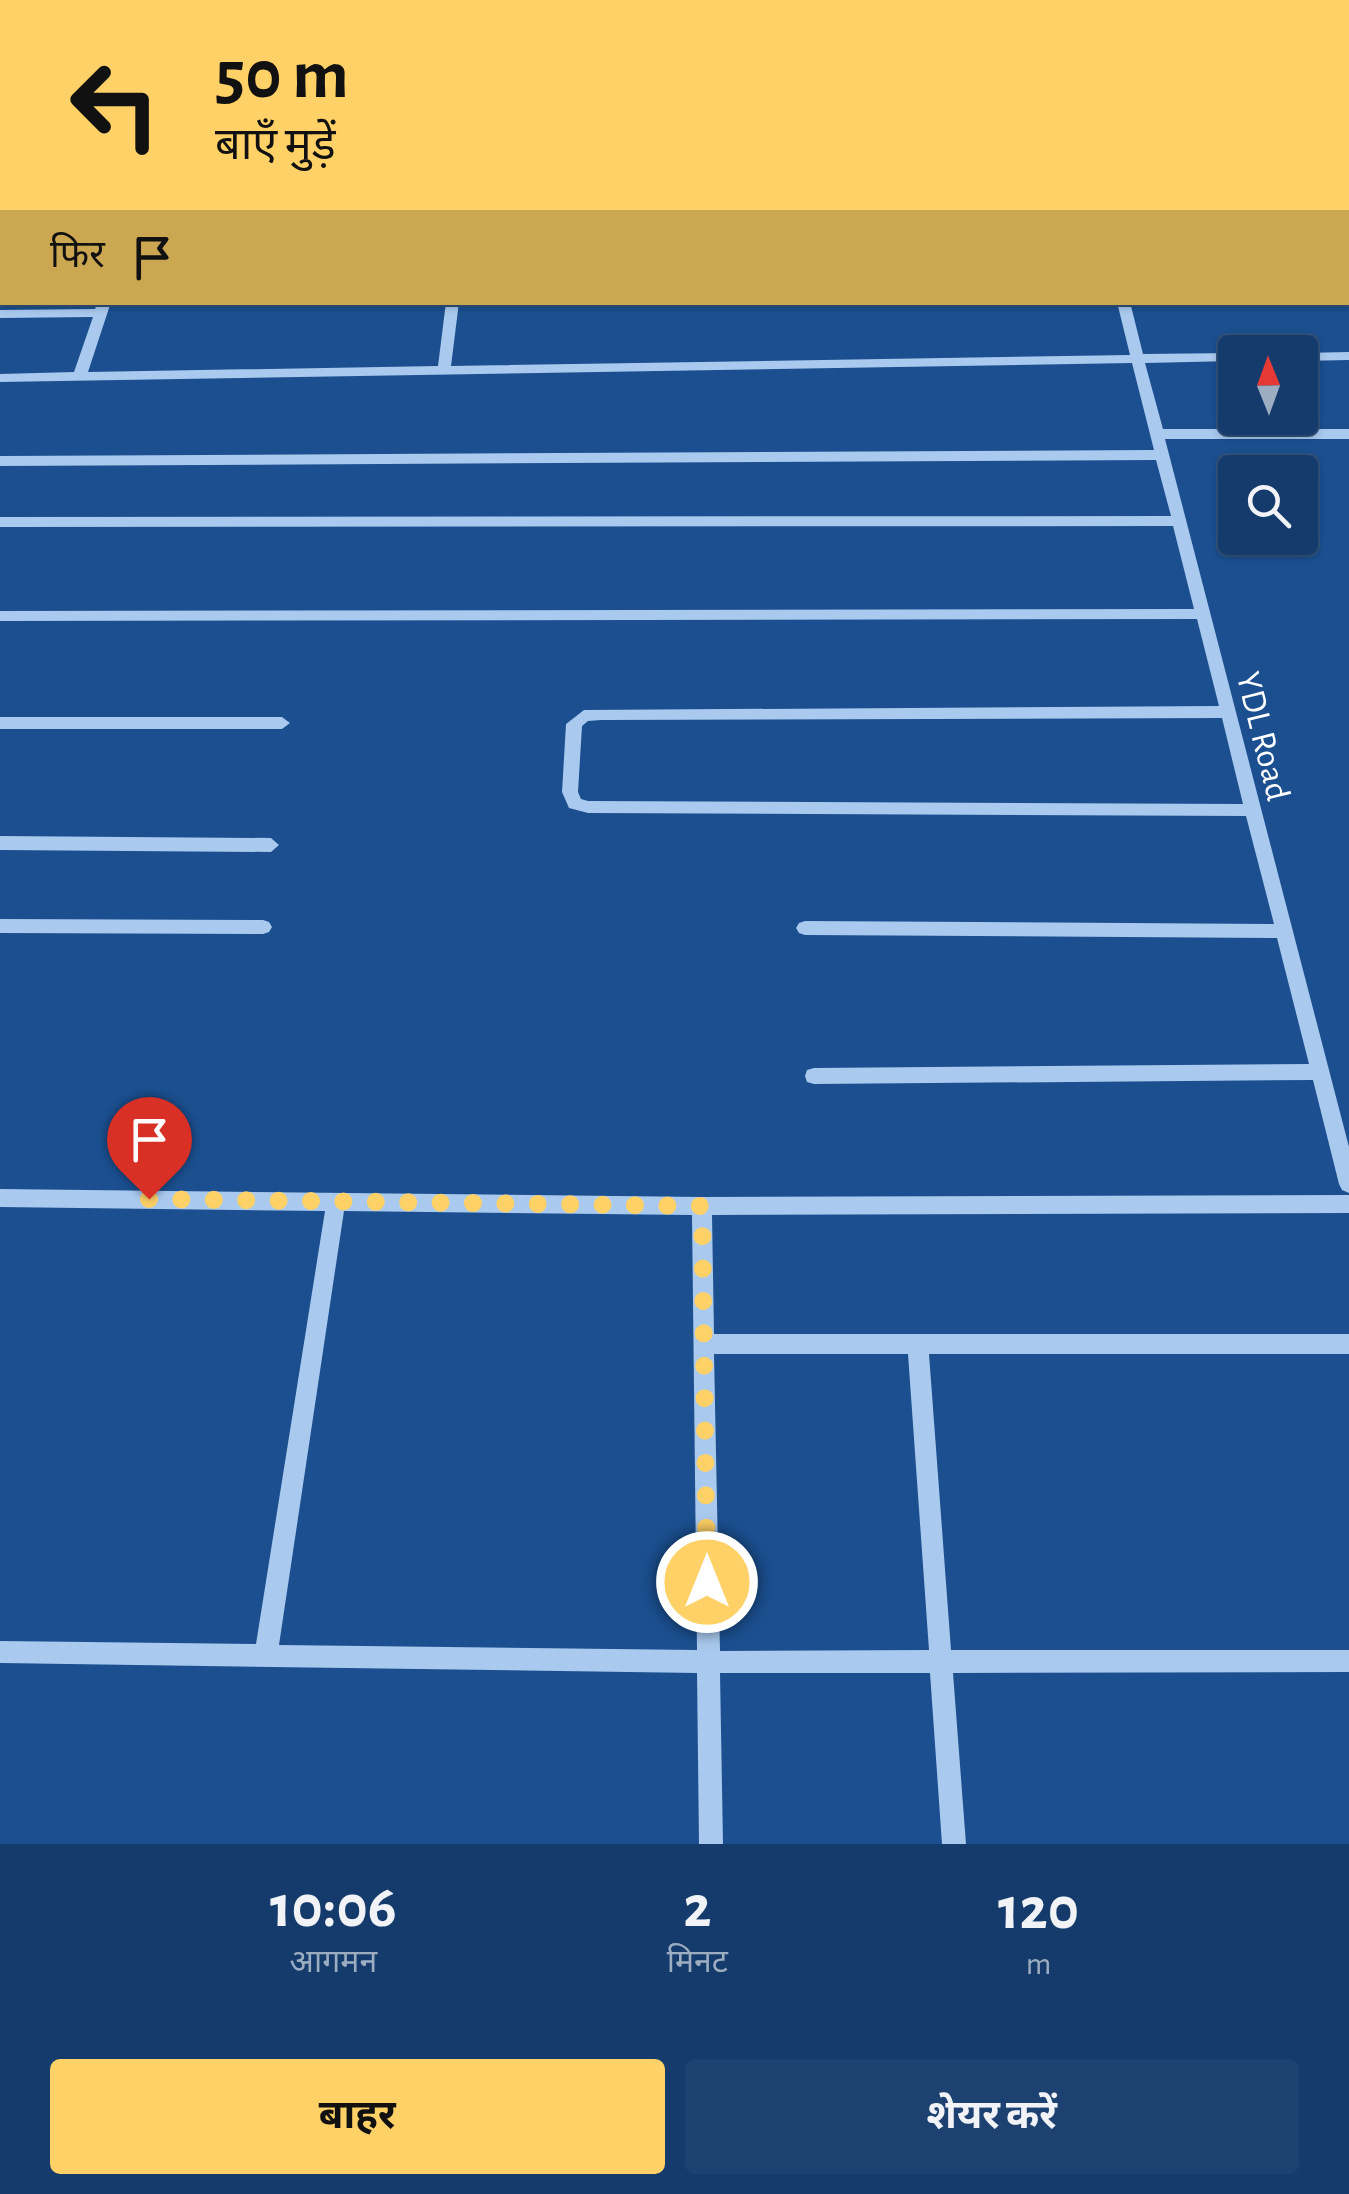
<!DOCTYPE html>
<html lang="hi">
<head>
<meta charset="utf-8">
<style>
	body { margin:0; font-family:"Alegreya Sans","Noto Sans Devanagari",sans-serif; background:#1d4271; color:#f1f3f6; height:100vh; display:flex; flex-direction:column; font-size:38px; white-space:nowrap }
	* { box-sizing:border-box; margin:0 }
	p { font-size:32px; color:#9dadc1 }
	.icon { flex:none; width:55px; height:55px; fill:none; stroke:currentColor; stroke-width:2; stroke-linecap:round; stroke-linejoin:round }
	.map { position:relative; height:1844px; overflow:hidden }
	.panel { display:flex; flex-direction:column; background:#143b6b; flex:1 }
	.panel>* { flex:none }
	.top-card { position:absolute; left:0px; top:0px; width:1350px; height:305px; box-shadow:0 2px 8px #0004,0 0 0 2px #33557e; background:#ffd166; color:#111; overflow:hidden }
	.needle { width:65px; rotate:359deg }
	.fabs { position:absolute; left:1218px; top:335px; display:grid; gap:20px }
	.fabs a { display:grid; place-items:center; width:100px; height:100px; border-radius:10px; background:#143b6b; box-shadow:0 2px 8px #0004,0 0 0 2px #33557e; font-size:50px }
	.pin { position:absolute; display:grid; place-items:center; width:85px; height:85px; color:#fff; margin:-102px -42px; border-radius:50% 50% 50% 0; rotate:-45deg; box-shadow:0 0 10px #0007 }
	.pin .icon { rotate:45deg }
	.me { position:absolute; width:110px; margin:-55px; rotate:0deg; stroke-linejoin:round; filter:drop-shadow(0 0 8px #0008) }
	.turn { display:flex; align-items:center; gap:35px; height:210px; padding:0 50px; font-size:45px }
	.turn .icon { width:130px; height:130px; stroke-width:2.5 }
	.turn b { display:block; font-size:70px; line-height:85px }
	.then { display:flex; align-items:center; height:95px; padding:0 50px; background:#0003; gap:20px; font-size:38px }
	.eta { display:flex; justify-content:space-evenly; align-items:center; height:170px; text-align:center }
	.eta b { font-size:60px; font-weight:700; line-height:70px }
	.button { display:flex; gap:20px; margin-top:auto; padding:20px 50px }
	.button a { flex:1; height:115px; border-radius:10px; background:#ffd166; color:#111; font-size:40px; font-weight:700; line-height:115px; text-align:center }
	.button a+a { background:#1d4271; color:#f1f3f6 }
	.map>svg:first-child { display:block }
	.lines { fill:none; stroke-linecap:round; stroke-linejoin:round }
	.minor { fill:#a9c9ee; fill-rule:evenodd }
	.route { stroke:#ffd166; stroke-width:18; stroke-dasharray:0 32.4 }
	.labels { text-anchor:middle; stroke-width:8; stroke-linejoin:round; paint-order:stroke }
	.street-label { font-size:35px; fill:#fff; stroke:#1b4f8f }
</style>
</head>
<body>
<div class="map">
<svg width="1349" height="1844" viewBox="0 0 1349 1844">
	<rect width="100%" height="100%" fill="#1b4f8f"/>
	<g class="lines">
		<!-- minor -->
		<path class="minor" d="M190 0H200V2H190Z
			M489 0H499V2H489Z
			M600 0H610V2H600Z
			M696 0H706V2H696Z
			M1039 0H1049V2H1039Z
			M1348 26H1349V32H1348Z
			M1348 82H1349V88H1348Z
			M1348 134H1349V142L1348 141Z
			M1348 207H1349V215H1348Z
			M0 250H2V258H0Z
			M1348 274H1349V282H1348Z
			M98 302 110 305 88 372 438 366 446 302H459L451 366 1130 355 1117 302H1130L1143 354 1235 353V361L1145 363 1163 429H1349V439H1165L1349 1147V1193L1342 1190 1339 1184 1313 1080 814 1084 807 1082 805 1076 807 1070 814 1068 1309 1064 1277 938 805 935 799 933 796 928 799 923 805 921 1274 924 1246 816 588 813 569 808 562 792 566 724 584 710 1219 706 1197 619 0 621V611L1194 609 1173 526 0 527V517L1171 516 1156 460 0 466V456L1154 450 1132 363 0 382V374L74 372 93 317 0 318V310L95 309ZM1222 718 1243 804 588 801 581 799 578 792 582 726 588 721 601 720Z
			M1349 352V360L1300 361V353Z
			M0 717H282L290 723 282 729H0Z
			M0 836 271 838 279 845 271 852 0 850Z
			M0 919 263 920 269 922 272 927 269 932 263 934 0 933Z
			M0 1189 702 1197 1349 1195V1213L712 1215 714 1334H1349V1354H929L951 1650H1349V1672L953 1673 966 1844H942L930 1673H720L723 1844H699L697 1673 0 1663V1641L256 1644 325 1211 0 1207ZM344 1211 692 1215 697 1650 279 1645ZM714 1354H908L929 1650 720 1651Z"/>
	</g>
	<g class="lines">
		<!-- route -->
		<path class="route" d="M149 1199 702 1206 707 1582"/>
	</g>
	<g class="labels">
		<!-- street labels -->
		<g class="street-label">
			<text transform="translate(1264 736) rotate(76)" y="12">YDL Road</text>
		</g>
	</g>
</svg>
<div class="fabs">
<a><svg class="needle" viewBox="-14 -14 28 28"><path d="M0-13l5 13h-10z" fill="#e53935"/><path d="M0 13l5-13h-10z" fill="#9dadc1"/></svg></a>
<a><svg class="icon" aria-label="search" viewBox="0 0 24 24"><circle cx="10" cy="10" r="6"/><path d="M15 15l6 6"/></svg></a>
</div>
<div class="pin" style="left:149px;top:1199px;background:#d93025"><svg class="icon" aria-label="arrive" viewBox="0 0 24 24"><path d="M6 21V4h12l-3 4 3 4H6"/></svg></div>
<svg class="me" style="left:707px;top:1582px" viewBox="-20 -20 40 40"><circle r="17" fill="#ffd166" stroke="#fff" stroke-width="3"/><path d="M0-11L8 9 0 5-8 9z" fill="#fff"/></svg>
<div class="top-card">
<div class="turn"><svg class="icon" aria-label="left" viewBox="0 0 24 24"><path d="M17 20v-9H6M10 6l-5 5 5 5"/></svg><div><b>50 m</b>बाएँ मुड़ें</div></div>
<div class="then">फिर<svg class="icon" aria-label="arrive" viewBox="0 0 24 24"><path d="M6 21V4h12l-3 4 3 4H6"/></svg></div>
</div>
</div>
<section class="panel">
<div class="eta">
<div><b>10:06</b><p>आगमन</p></div>
<div><b>2</b><p>मिनट</p></div>
<div><b>120</b><p>m</p></div>
</div>
<div class="button"><a>बाहर</a><a>शेयर करें</a></div>
</section>
</body>
</html>
